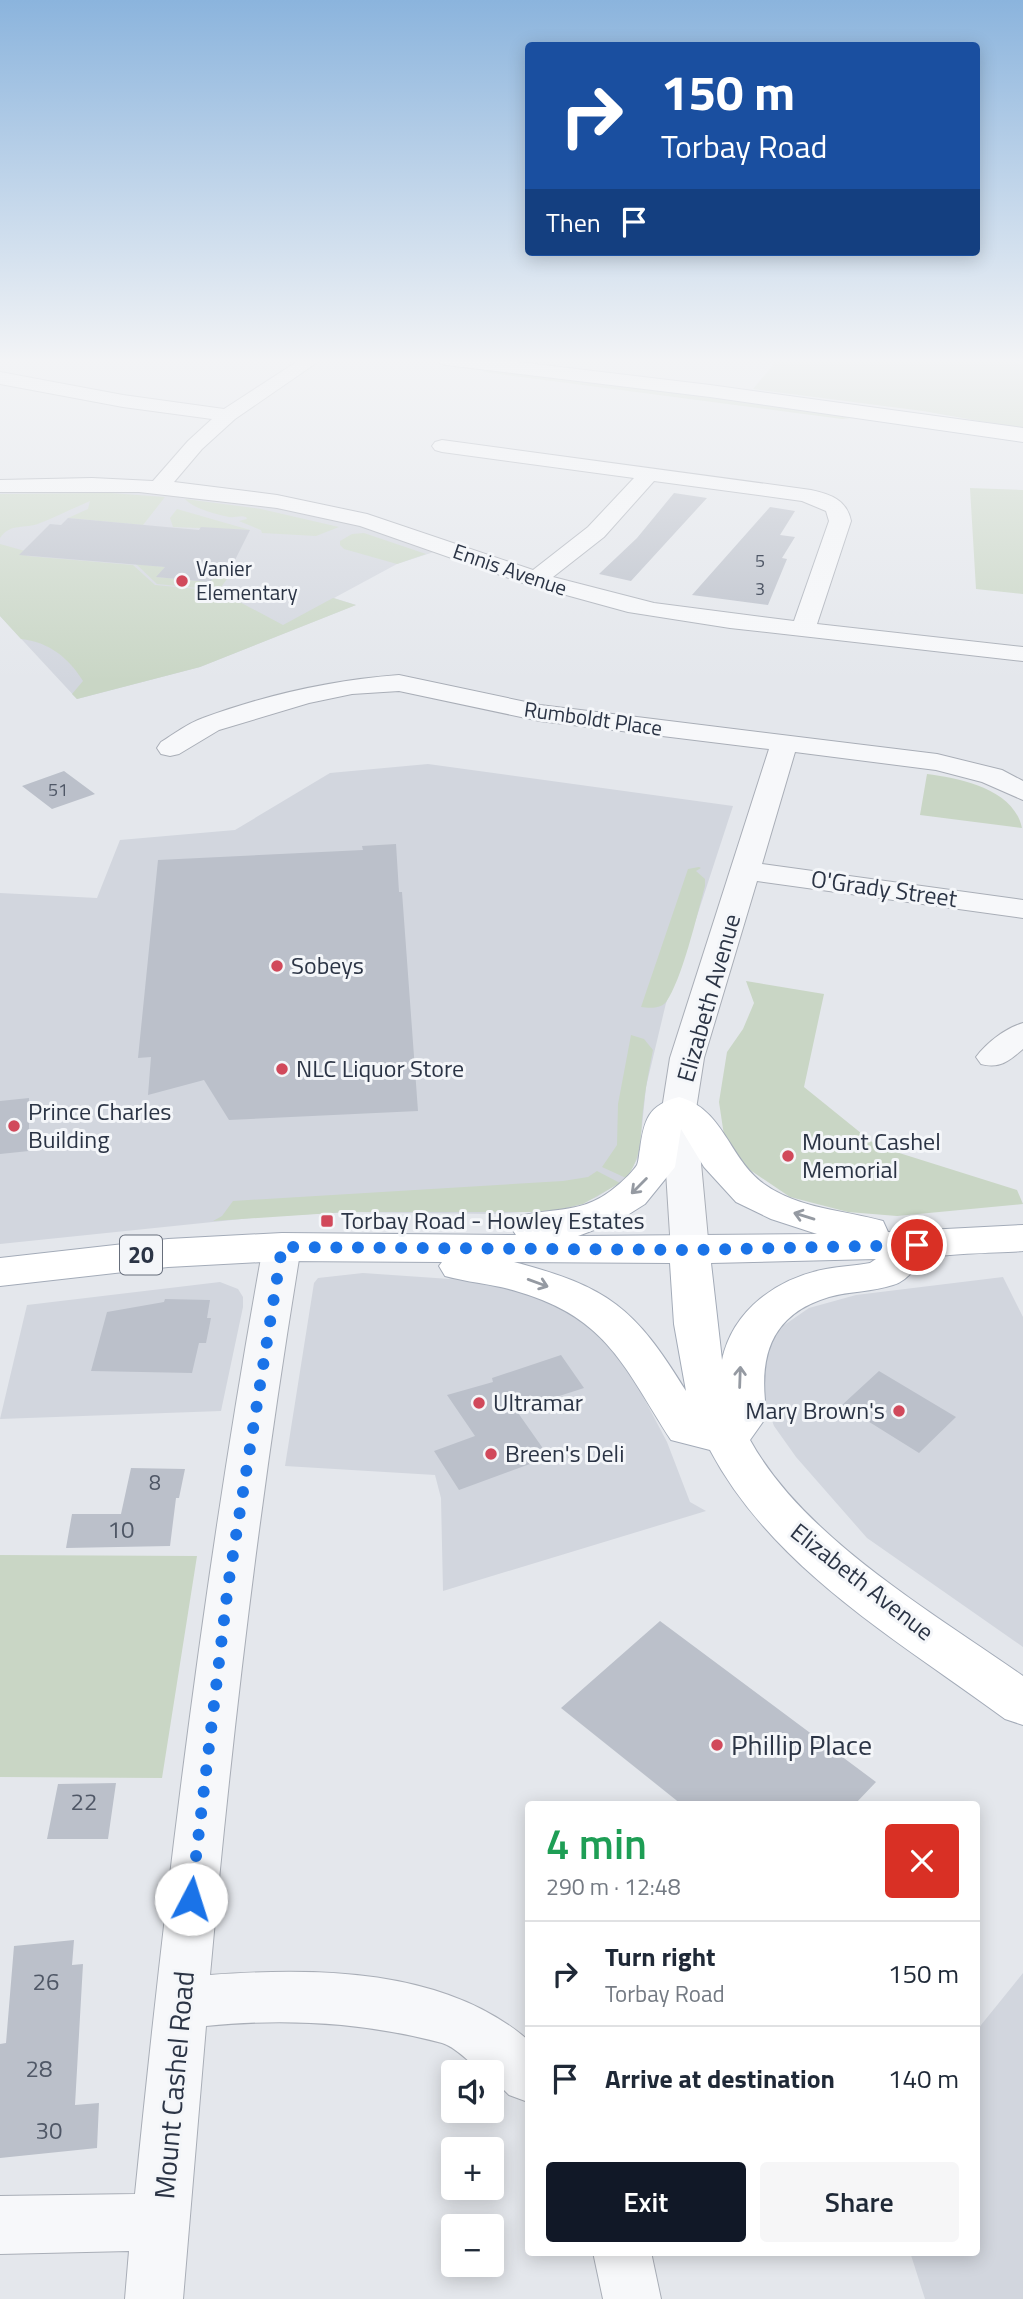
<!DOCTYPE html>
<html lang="en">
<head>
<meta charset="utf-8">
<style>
	body { margin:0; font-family:"Titillium Web",sans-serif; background:#f6f6f7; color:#1f2937; height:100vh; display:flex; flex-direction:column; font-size:26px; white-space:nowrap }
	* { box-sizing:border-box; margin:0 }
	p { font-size:23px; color:#747a83 }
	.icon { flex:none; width:38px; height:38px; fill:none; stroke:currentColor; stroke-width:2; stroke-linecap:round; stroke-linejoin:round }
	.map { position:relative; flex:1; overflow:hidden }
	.drawer { position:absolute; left:525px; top:1801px; width:455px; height:455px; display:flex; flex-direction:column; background:#fff; border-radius:7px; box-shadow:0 4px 18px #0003 }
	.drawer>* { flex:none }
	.top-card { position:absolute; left:525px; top:42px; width:455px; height:214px; border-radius:7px; box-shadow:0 4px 18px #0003; background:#1a4fa0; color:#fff; overflow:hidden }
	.controls { position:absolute; left:441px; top:2060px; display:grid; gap:14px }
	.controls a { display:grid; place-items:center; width:63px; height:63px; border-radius:7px; background:#fff; box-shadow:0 4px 18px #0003; font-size:35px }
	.pin { position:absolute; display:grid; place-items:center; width:60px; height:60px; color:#fff; margin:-30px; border:4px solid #fff; border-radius:50%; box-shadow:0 2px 7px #0007 }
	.me { position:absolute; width:77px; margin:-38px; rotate:5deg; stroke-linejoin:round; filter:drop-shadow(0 0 5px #0008) }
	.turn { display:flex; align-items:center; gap:24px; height:147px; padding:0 21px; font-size:32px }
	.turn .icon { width:91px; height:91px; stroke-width:2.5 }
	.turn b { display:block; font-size:49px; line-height:60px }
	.then { display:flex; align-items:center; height:66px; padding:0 21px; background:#0003; gap:14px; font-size:26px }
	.round { display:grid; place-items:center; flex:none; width:74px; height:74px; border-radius:7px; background:#f6f6f7 }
	.summary { display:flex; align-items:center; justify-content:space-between; height:119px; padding:0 21px }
	h1 { font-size:42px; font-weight:600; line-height:52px; color:#1e9e55 }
	.primary-button { display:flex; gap:14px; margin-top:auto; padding:14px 21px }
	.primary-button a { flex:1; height:80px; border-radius:7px; background:#111827; color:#fff; font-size:28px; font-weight:600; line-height:80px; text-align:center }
	.primary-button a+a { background:#f6f6f7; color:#1f2937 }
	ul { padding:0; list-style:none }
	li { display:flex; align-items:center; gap:21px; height:105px; padding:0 21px; border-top:2px solid #e0e1e3 }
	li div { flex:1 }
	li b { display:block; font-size:26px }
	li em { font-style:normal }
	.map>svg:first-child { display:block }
	.built { fill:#d2d6de }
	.green { fill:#c9d6c5 }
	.building { fill:#bbc0ca }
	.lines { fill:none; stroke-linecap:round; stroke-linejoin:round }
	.minor-casing { stroke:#a9aeb7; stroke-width:2 }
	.major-casing { stroke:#a3abb8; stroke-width:2 }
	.minor { fill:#f7f8fa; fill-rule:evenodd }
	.major { fill:#fff; fill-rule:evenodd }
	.oneway { stroke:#959aa2 }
	.route { stroke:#1a73e8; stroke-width:12; stroke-dasharray:0 21.6 }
	.poi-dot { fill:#d1495b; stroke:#f4f6f9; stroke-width:2.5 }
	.labels { text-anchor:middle; stroke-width:6; stroke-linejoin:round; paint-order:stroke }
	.far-number-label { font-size:18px; fill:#4f5766 }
	.far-poi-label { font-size:21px; fill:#2b3445; stroke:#f4f6f9; text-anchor:start }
	.far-street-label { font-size:21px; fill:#2b3445; stroke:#f4f6f9 }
	.number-label { font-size:21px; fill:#4f5766 }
	.shield { fill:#f4f6f9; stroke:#676e7b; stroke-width:2 }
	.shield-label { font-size:23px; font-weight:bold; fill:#2b3445 }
	.street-label { font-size:24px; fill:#2b3445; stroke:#f4f6f9 }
	.poi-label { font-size:24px; fill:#2b3445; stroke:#f4f6f9; text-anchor:start }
	.near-number-label { font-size:24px; fill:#4f5766 }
	.near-poi-label { font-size:28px; fill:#2b3445; stroke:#f4f6f9; text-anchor:start }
	.near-street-label { font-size:28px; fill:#2b3445; stroke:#f4f6f9 }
</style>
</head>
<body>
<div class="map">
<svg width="1023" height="2299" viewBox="0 0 1023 2299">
	<rect width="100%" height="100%" fill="#e4e7ec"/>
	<!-- built -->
	<path class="built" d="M34 484 276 501 446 548 397 564 334 598 356 605 200 667 77 699 0 616V486Z
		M428 764 733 806 680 968 666 1003 646 1087 639 1156 626 1178 597 1197 566 1209 493 1214 347 1212 260 1217 0 1244V893L97 898 120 840 235 830 330 773Z
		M363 1273 479 1281 550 1300 580 1318 610 1344 627 1366 667 1442 690 1502 706 1511 443 1591 441 1498 435 1475 285 1466 314 1283 318 1278Z
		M1003 1277 1023 1317V1647L867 1538 796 1457 774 1426 763 1396 760 1364 777 1330 809 1308 856 1295Z
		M220 1282 238 1289 243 1297V1307L221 1411 0 1419 27 1305Z
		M1023 1973V2299H925L910 2252H976L977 2030Z"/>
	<!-- green -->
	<path class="green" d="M766 359H1023V429L923 411 753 389 776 362Z
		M489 370 819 411 852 418 842 419 483 372Z
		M970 488 1023 490V594L976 589Z
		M110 493 165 497 143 525 68 518 88 509 90 501C73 508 56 517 40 523 24 530 11 522 0 538V494Z
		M185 499 261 509 339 527 316 536 262 533 261 530 239 521 247 519 246 517C240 515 235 518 229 517 216 514 194 509 185 499Z
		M177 509 250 530 173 527 170 518Z
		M364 533 426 554 397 564 344 549 340 545V541L352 534Z
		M0 544 25 551 27 556 133 565 155 585 219 591 283 625 333 598 356 605 200 667 77 699 72 694 83 681C69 658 49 642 21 639L0 616Z
		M136 564 165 567 157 577 209 582 220 571 232 572 219 590 157 584Z
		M927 774C960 778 1014 789 1022 828L920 815Z
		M699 867 701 868 696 871 705 879V886C697 915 682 980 666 1002 661 1009 649 1008 641 1007L688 869Z
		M746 981 824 994 804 1087 877 1146 1017 1190 1023 1204 897 1216 848 1212 790 1197 750 1170 725 1142 719 1102 727 1052 743 1029 754 1003Z
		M631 1035 644 1039 653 1050C649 1070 645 1090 643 1110 640 1135 643 1157 626 1178L602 1167 617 1145 618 1104Z
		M597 1171 620 1183 583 1204 549 1212H347L213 1221 222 1216 233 1201 563 1181 588 1177Z
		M0 1555 197 1556 162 1778 0 1777Z"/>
	<!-- building -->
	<path class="building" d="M674 493 707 498 631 581 599 574 637 538Z
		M770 507 795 511 780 535 795 537 782 558 787 559 768 605 692 595Z
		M68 518 199 530 201 527 250 530 235 560 230 559 210 582 156 577 165 567 19 555 50 524 61 525Z
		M64 771 95 794 52 809 22 786Z
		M396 844 399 892H402L418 1111 229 1120 204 1080 148 1095 151 1057 138 1058 158 860 363 850 362 846Z
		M29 1098V1151L0 1154V1101Z
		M165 1299 210 1300 207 1318H211L206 1343H199L192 1373 91 1371 107 1312 164 1302Z
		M561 1355 584 1388 516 1410 549 1457 459 1490 434 1451 475 1436 447 1395 493 1382 492 1378Z
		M879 1371 956 1417 919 1453 842 1405Z
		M131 1468 185 1469 179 1498H176L170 1546 66 1548 72 1514H121Z
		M660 1621 876 1782 855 1804H681L561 1708Z
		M116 1783 108 1839H47L58 1784Z
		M74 1940 72 1965 83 1964 75 2105 99 2103 97 2148 0 2158V2044L6 2043 14 1946Z"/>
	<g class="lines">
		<defs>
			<path id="minor" d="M301 359H322L235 419 202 449 174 482 277 495 367 514 533 570 588 527 634 478 442 452 435 450 432 446 435 442 442 440 811 490C830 494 847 500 851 521L817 624 1023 647V661L730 628 628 612 526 584 360 526 277 508 139 492H0V480L92 478 153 481 188 441 212 419 123 407 0 384V372L123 395 224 409ZM654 481 802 501 826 511 829 521 794 621 654 603 553 577 604 537Z
				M399 675 540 705 937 754 1002 770 1023 781V800L982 782 936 770 795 752 762 864 1023 900V918L757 881 704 1058 696 1109 709 1250 703 1259 690 1262 677 1259 671 1250 662 1109 670 1058 769 749 540 721 399 691 352 694 309 703 219 730 179 754 170 756 161 754 157 748 161 742C174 734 188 723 203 718 265 695 333 680 399 675Z
				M1023 1023V1049C1009 1061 1000 1069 981 1064L976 1057C987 1042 1006 1028 1023 1023Z
				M282 1235 295 1238 301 1247C261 1489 232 1731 210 1975 315 1967 445 1968 528 2040V2102L509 2095 492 2078V2072C474 2072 460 2048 442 2043 363 2022 286 2018 206 2026L183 2299H125L129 2251 0 2254V2196L135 2194C167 1876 206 1561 263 1247L269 1238Z
				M593 2252H651L661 2299H603Z"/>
			<path id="major" d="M436 359H494L710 385 1023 428V442L710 397 446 365 439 363Z
				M679 1097C724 1109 729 1159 764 1184 799 1209 844 1210 883 1221L888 1232 1023 1225V1251C1006 1253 937 1253 926 1259 914 1267 908 1281 893 1285 872 1292 850 1291 829 1297 768 1315 758 1360 767 1416L750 1440C804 1538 932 1612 1023 1676V1725L1005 1719C899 1641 773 1569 710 1450L671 1440C625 1369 608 1318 519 1292 495 1284 470 1283 445 1276L439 1266 442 1262 282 1261 168 1267 0 1286V1258L168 1239 282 1233 516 1235 510 1226 516 1217C555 1206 583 1216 618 1185 624 1180 633 1171 637 1165 639 1160 639 1153 640 1149 644 1120 648 1105 679 1097ZM681 1129 704 1167 736 1202 771 1219 817 1234 578 1236 618 1221 645 1204 675 1167ZM876 1259 870 1263C855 1266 841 1266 826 1269 778 1278 733 1309 722 1360L711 1263ZM514 1262 670 1263 674 1324 686 1391C635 1308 609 1287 514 1262Z"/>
		</defs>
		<!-- minor casing -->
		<use href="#minor" class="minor-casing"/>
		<!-- major casing -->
		<use href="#major" class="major-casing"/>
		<!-- minor -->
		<use href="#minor" class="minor"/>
		<!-- major -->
		<use href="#major" class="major"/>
	</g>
	<!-- one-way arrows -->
	<defs><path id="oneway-shaft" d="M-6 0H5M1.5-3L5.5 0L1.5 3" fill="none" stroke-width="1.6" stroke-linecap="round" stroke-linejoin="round" transform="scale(1.75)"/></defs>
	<g class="oneway">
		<use href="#oneway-shaft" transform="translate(639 1186) rotate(135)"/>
		<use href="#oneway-shaft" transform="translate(804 1216) rotate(-163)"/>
		<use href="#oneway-shaft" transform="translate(538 1283) rotate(20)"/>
		<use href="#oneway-shaft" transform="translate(740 1377) rotate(-88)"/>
	</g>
	<!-- sky -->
	<linearGradient id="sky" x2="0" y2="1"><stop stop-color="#8bb4dd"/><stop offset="0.53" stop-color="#f3f4f6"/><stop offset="1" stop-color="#f3f4f6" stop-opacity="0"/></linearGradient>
	<rect width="1023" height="681" fill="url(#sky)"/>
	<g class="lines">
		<!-- route -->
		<path class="route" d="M191 1899 228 1586 282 1247 690 1250 917 1245"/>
	</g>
	<!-- markers -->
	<g class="poi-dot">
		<circle cx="182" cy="581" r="7"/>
		<circle cx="277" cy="966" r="7"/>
		<circle cx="282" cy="1069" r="7"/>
		<circle cx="14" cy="1126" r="7"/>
		<circle cx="788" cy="1156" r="7"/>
		<rect x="320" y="1214" width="14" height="14" rx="3.5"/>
		<circle cx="479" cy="1403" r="7"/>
		<circle cx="899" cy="1411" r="7"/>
		<circle cx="491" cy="1454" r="7"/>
		<circle cx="717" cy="1745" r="7"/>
	</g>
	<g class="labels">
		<!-- far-number labels -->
		<g class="far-number-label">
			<text x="760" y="567">5</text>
			<text x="760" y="595">3</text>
			<text x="58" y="796">51</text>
		</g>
		<!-- far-poi labels -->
		<g class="far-poi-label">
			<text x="196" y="576">Vanier<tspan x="196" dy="24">Elementary</tspan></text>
		</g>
		<!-- far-street labels -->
		<g class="far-street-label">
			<text transform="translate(510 570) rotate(19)" y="7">Ennis Avenue</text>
			<text transform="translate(593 719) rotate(8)" y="7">Rumboldt Place</text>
		</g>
		<!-- number labels -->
		<g class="number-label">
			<text x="155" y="1490">8</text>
		</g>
		<!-- shield labels -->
		<rect class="shield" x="120" y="1235.5" width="42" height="39" rx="5"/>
		<g class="shield-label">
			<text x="141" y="1263">20</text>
		</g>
		<!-- street labels -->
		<g class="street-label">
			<text transform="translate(884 889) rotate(8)" y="8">O'Grady Street</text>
			<text transform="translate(709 998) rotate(-74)" y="8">Elizabeth Avenue</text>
			<text transform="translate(862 1582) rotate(38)" y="8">Elizabeth Avenue</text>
		</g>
		<!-- poi labels -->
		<g class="poi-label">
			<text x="291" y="974">Sobeys</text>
			<text x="296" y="1077">NLC Liquor Store</text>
			<text x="28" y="1120">Prince Charles<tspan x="28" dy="28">Building</tspan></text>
			<text x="802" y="1150">Mount Cashel<tspan x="802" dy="28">Memorial</tspan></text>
			<text x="341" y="1229">Torbay Road - Howley Estates</text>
			<text x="493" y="1411">Ultramar</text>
			<text x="885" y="1419" text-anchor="end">Mary Brown's</text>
			<text x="505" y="1462">Breen's Deli</text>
		</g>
		<!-- near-number labels -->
		<g class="near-number-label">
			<text x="121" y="1538">10</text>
			<text x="84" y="1810">22</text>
			<text x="46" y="1990">26</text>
			<text x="39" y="2077">28</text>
			<text x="49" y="2139">30</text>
		</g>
		<!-- near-poi labels -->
		<g class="near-poi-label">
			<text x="731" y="1755">Phillip Place</text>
		</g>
		<!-- near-street labels -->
		<g class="near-street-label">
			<text transform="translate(174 2085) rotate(-85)" y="10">Mount Cashel Road</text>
		</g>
	</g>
</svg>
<div class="controls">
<a><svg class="icon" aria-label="sound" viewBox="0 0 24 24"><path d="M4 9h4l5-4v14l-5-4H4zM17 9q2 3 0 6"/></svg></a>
<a>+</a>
<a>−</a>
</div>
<div class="pin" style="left:917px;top:1245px;background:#d93025"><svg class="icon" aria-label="arrive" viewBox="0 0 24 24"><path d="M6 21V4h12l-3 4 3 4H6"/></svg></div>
<svg class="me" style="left:191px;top:1899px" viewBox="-20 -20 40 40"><circle r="19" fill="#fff"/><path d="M0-13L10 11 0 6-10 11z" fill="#1a73e8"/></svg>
<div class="top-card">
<div class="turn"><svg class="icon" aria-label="right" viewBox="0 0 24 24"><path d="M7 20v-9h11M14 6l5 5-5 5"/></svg><div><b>150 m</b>Torbay Road</div></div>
<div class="then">Then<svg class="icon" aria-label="arrive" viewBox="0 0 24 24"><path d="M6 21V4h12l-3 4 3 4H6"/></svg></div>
</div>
<section class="drawer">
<div class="summary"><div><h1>4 min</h1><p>290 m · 12:48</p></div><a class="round" style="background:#d93025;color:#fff"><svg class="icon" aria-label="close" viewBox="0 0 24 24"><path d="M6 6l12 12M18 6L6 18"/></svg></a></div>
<ul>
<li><svg class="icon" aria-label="right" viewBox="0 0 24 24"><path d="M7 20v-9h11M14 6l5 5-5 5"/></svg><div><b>Turn right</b><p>Torbay Road</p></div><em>150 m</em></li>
<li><svg class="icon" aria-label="arrive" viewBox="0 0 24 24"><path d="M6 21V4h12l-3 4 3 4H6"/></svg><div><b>Arrive at destination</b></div><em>140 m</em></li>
</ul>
<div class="primary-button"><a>Exit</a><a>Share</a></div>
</section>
</div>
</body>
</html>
